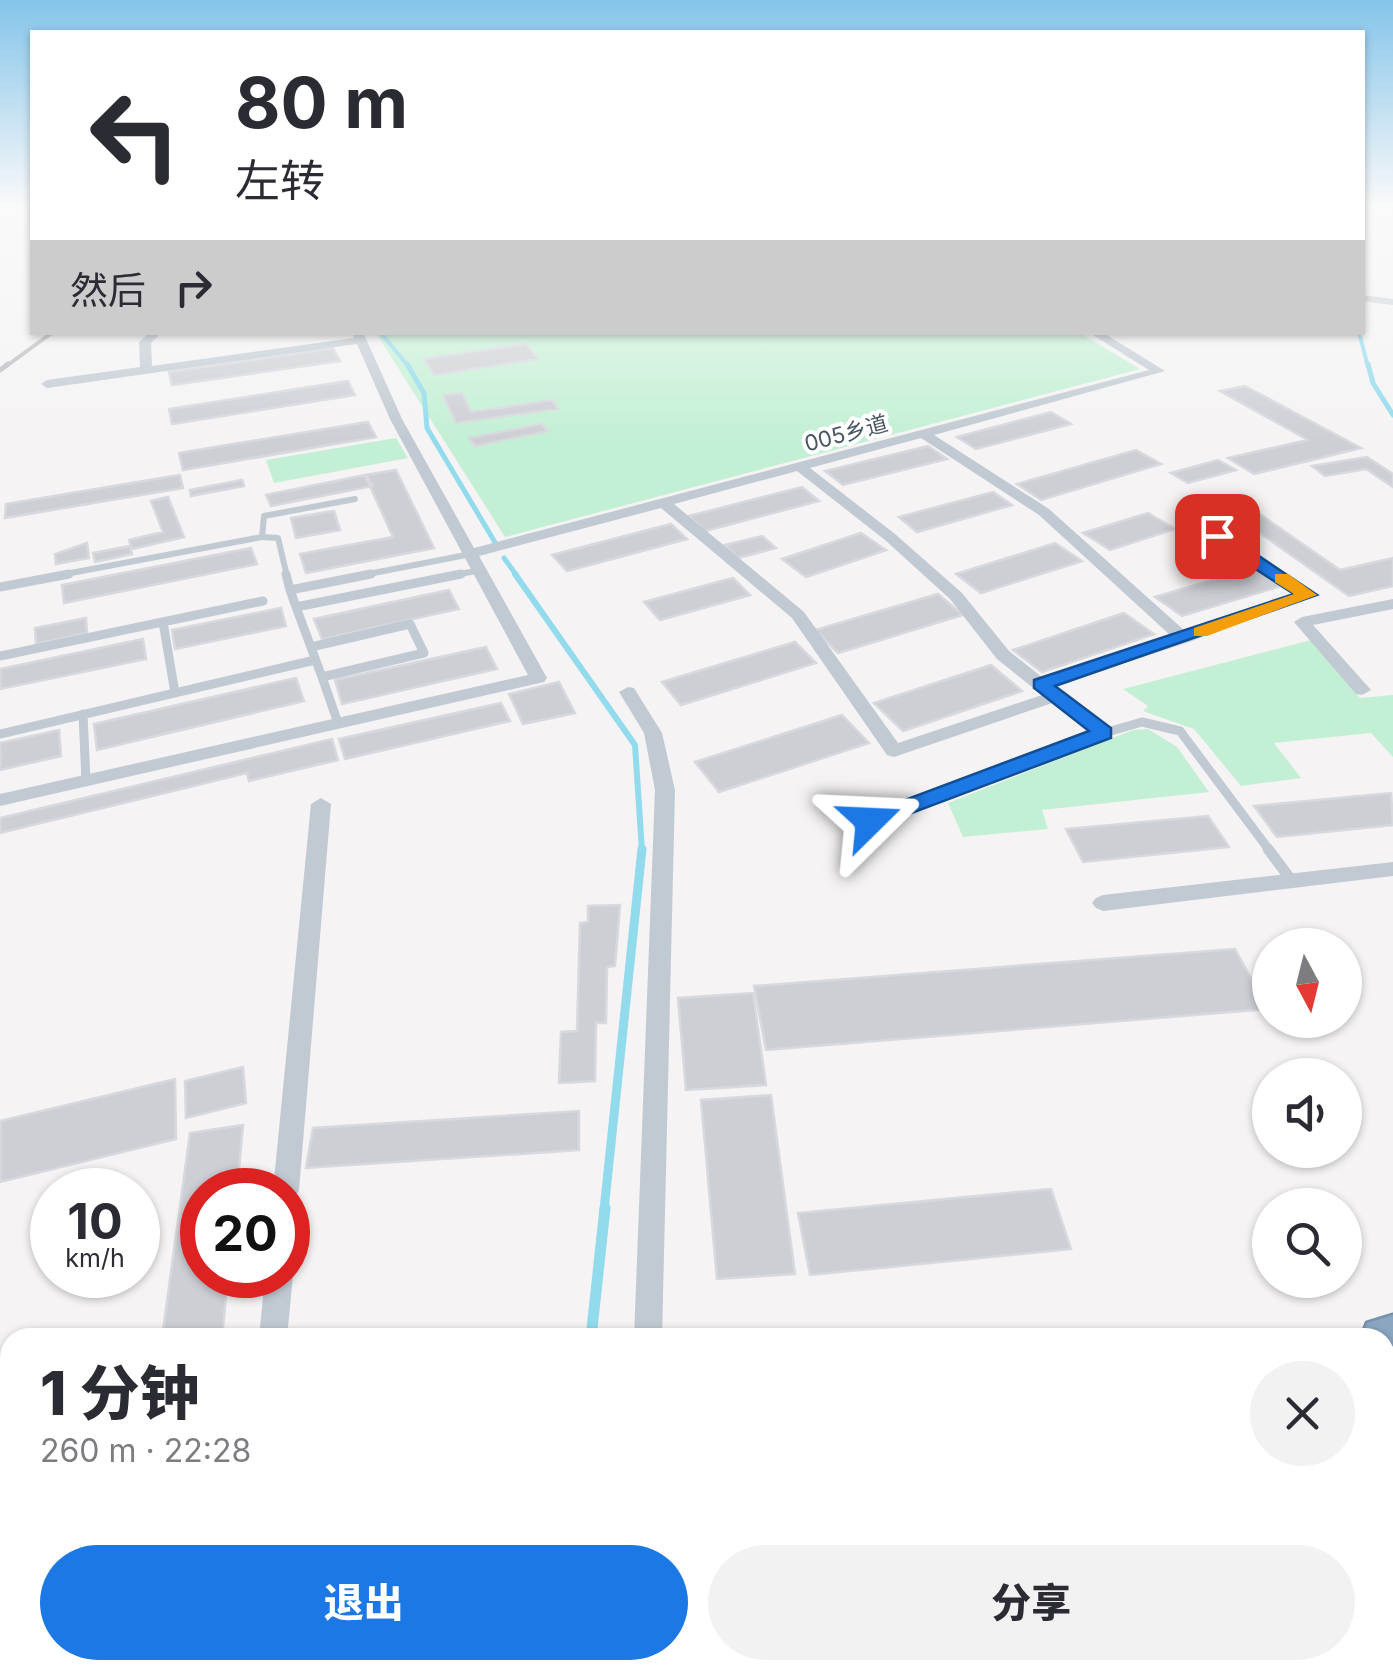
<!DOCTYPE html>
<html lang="zh">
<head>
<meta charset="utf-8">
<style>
	body { margin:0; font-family:Inter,"Noto Sans SC",sans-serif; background:#f2f2f3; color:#2b2b33; height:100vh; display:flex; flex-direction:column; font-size:38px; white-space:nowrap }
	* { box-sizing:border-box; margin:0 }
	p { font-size:32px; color:#7c7c81 }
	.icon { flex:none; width:55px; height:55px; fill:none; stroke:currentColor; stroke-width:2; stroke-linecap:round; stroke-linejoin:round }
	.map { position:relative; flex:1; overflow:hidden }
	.side { position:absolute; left:0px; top:1328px; width:1395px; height:352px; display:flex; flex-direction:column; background:#fff; border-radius:30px 30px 0 0; box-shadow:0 2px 8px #0004 }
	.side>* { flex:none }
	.top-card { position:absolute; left:30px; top:30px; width:1335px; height:305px; border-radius:0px; box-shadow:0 2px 8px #0004; background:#fff; color:#2b2b33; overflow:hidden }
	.needle { width:65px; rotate:173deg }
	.tools { position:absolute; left:1252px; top:928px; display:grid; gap:20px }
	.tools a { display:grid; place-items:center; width:110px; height:110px; border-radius:50%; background:#fff; box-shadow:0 2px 8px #0004; font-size:50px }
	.speed { position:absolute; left:30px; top:1168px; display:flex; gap:20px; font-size:50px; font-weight:700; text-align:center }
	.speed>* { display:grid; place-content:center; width:130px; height:130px; border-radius:50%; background:#fff; box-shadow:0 2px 8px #0004; line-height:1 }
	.speed small { font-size:25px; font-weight:400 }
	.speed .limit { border:15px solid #d22; background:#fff; color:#111 }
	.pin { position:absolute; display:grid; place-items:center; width:85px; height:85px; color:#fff; margin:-42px; border-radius:20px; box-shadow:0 5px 15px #0006 }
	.me { position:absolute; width:110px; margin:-55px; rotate:69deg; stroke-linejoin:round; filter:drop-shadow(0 0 8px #0008) }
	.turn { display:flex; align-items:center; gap:35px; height:210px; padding:0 40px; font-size:45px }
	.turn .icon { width:130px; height:130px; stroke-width:2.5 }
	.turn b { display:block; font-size:70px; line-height:85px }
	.then { display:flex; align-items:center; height:95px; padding:0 40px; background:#0003; gap:20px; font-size:38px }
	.round { display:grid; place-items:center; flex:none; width:105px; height:105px; border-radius:52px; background:#f2f2f3 }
	.head { display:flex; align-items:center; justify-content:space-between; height:170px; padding:0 40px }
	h1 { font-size:60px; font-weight:800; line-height:75px }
	.primary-button { display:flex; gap:20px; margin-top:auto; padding:20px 40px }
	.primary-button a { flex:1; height:115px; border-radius:60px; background:#1c78e5; color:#fff; font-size:40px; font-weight:800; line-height:115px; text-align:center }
	.primary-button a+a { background:#f2f2f3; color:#2b2b33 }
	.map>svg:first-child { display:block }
	.green { fill:#c3f0d4 }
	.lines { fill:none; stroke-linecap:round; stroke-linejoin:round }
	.stream-far4 { stroke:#91dbed; stroke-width:4 }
	.stream-far3 { stroke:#91dbed; stroke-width:5 }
	.stream-far2 { stroke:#91dbed; stroke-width:6 }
	.stream-far1 { stroke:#91dbed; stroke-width:9 }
	.stream { stroke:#91dbed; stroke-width:11 }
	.building { fill:#cdcfd5; stroke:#d7d9de; stroke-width:2.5 }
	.highway-casing { stroke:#7691ac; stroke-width:5 }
	.lane-far3 { stroke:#c1cad2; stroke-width:6 }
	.lane-far2 { stroke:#c1cad2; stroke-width:9 }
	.lane-far1 { stroke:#c1cad2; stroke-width:11 }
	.lane { stroke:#c1cad2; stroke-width:15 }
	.street { fill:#c1cad2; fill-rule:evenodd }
	.highway { fill:#8ba6c0; fill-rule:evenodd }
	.rail-far1 { stroke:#b5b8bd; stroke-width:4 }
	.rail { stroke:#b5b8bd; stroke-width:5 }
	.route { fill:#1c78e5; stroke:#124e95; stroke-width:2.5 }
	.slow { fill:#f59e0b }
	.labels { text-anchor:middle; stroke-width:8; stroke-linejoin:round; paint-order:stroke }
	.far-street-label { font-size:22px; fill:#4a5661; stroke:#fff }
</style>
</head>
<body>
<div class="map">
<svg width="1393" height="1679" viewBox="0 0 1393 1679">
	<rect width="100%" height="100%" fill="#f5f3f3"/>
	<!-- green -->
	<path class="green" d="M1078 332 1140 369 505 537 376 333Z
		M396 438 408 458 274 483 266 460Z
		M1311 640 1360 698 1393 695V757L1371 733 1274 743 1301 778 1241 786 1194 729 1143 711 1148 706 1123 689Z
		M1148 729 1177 747 1209 792 1042 810 1048 829 963 837 948 803 1133 730Z"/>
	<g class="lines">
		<!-- stream-far4 -->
		<path class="stream-far4" d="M380 332 409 367
			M1359 332 1368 367"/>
		<!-- stream-far3 -->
		<path class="stream-far3" d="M407 364 424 393 427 428 496 544
			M1368 364 1373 383 1393 415
			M504 558 517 576"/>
		<!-- stream-far2 -->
		<path class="stream-far2" d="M515 574 635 745 642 851"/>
		<!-- stream-far1 -->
		<path class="stream-far1" d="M604 1210 642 849"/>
		<!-- stream -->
		<path class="stream" d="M591 1338 605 1208
			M538 1679 539 1670"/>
	</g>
	<!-- building -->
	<path class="building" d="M526 344 538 359 434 375 424 359Z
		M333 348 340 361 172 385 169 372Z
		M348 381 355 395 172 424 169 409Z
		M1245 386 1361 448 1254 474 1228 458 1308 440 1220 391Z
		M462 393 471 412 552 400 558 409 456 423 443 395Z
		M1051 412 1071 424 976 449 957 437Z
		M368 422 376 437 183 470 179 453Z
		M541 424 548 431 475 446 469 438Z
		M928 446 947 459 843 485 825 471Z
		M1136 450 1161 464 1041 500 1017 484Z
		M1367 457 1393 474V487L1366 469 1325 476 1312 466Z
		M1218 460 1236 470 1188 483 1171 473Z
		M396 470 434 548 306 573 300 554 393 537 365 475Z
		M180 475 183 488 5 518 6 504Z
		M366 475 373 486 271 506 266 495Z
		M242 480 244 486 191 496 190 490Z
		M802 487 819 501 705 531 689 516Z
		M993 492 1012 505 917 532 899 517Z
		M168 497 184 537 132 549 129 540 163 532 151 501Z
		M1254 510 1340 570 1393 558V586L1349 596 1233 514Z
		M334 511 340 530 296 538 291 518Z
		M1148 513 1175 529 1110 550 1083 533Z
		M671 524 687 539 567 571 552 555Z
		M861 533 886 550 806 577 782 559Z
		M762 536 776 548 738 558 725 545Z
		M87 543 89 558 56 564 55 554Z
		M1055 543 1082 561 981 593 956 574Z
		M130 546 132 554 95 562 93 553Z
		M251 548 257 564 64 603 62 585Z
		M1253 568 1281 586 1182 616 1155 597Z
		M733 578 750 595 660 620 644 602Z
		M449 590 459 609 322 639 314 619Z
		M938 594 963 615 838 653 815 630Z
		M281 608 286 626 175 649 172 630Z
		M1124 613 1154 634 1042 672 1013 650Z
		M86 618 87 633 36 644 35 628Z
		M143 639 146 659 0 689V669Z
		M795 642 816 663 681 705 662 682Z
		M486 647 497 669 342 704 335 680Z
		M991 665 1022 691 903 731 874 703Z
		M296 678 304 701 97 750 94 724Z
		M559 682 575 713 523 724 509 694Z
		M501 703 510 721 345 759 339 739Z
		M842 715 869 743 719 792 695 762Z
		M59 730 61 756 0 770V743Z
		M332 739 338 760 249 781 247 773 0 833V818Z
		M1391 793 1393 825 1277 837 1254 806Z
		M1208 816 1229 847 1083 862 1066 829Z
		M620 905 615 966 607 967 606 1023H596L595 1081 559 1083 561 1032 577 1031 580 923 588 922V906Z
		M1235 949 1268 1009 766 1050 754 986Z
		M753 993 766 1085 686 1090 678 998Z
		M243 1067 246 1103 186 1118 185 1081Z
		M175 1079 176 1139 0 1182V1121Z
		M771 1095 795 1274 717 1279 701 1100Z
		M579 1111V1150L306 1168 313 1128Z
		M243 1125 237 1190H202V1275H228L222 1338H162L190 1133Z
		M1051 1189 1071 1249 810 1275 798 1213Z
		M1393 1541V1664L1385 1668V1544Z
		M1047 1670H1109L1114 1679H1037L1035 1675Z
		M1120 1670H1380L1360 1679H1124Z"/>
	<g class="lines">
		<defs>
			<path id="highway" d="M1393 1315V1363L1385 1365V1338H1361L1367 1323Z
				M10 1454V1508L0 1509V1455Z"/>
		</defs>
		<!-- highway casing -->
		<use href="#highway" class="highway-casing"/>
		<!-- lane-far3 -->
		<path class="lane-far3" d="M262 537 278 538 287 576
			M55 576 262 537 264 516 355 499
			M358 576 471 554
			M449 576 481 570"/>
		<!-- lane-far2 -->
		<path class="lane-far2" d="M286 574 290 590
			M371 574 290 590 296 607 461 574
			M0 587 69 574
			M296 607 322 677
			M163 622 175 693
			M311 647 410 624 424 653 322 677 338 723
			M0 656 263 601
			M83 714 86 781
			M1104 733 1142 722 1180 731 1270 851
			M0 734 315 660
			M869 821 1104 733 1055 696"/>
		<!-- lane-far1 -->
		<path class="lane-far1" d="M1268 849 1292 881"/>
		<!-- lane -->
		<path class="lane" d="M1385 1421 1390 1455H1385
			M279 1679 281 1670
			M638 1679 642 1670"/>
		<!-- street -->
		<path class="street" d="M1362 295 1393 299V305L1362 301Z
			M150 332H162L151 343 152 366 354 338 352 332H363L402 419 474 548 1149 370 1088 332H1102L1165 371 934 435 1049 509 1185 631 1296 594 1212 539V533H1222L1316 595 1189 642 1053 686 1064 696 1061 700 894 757 887 755 792 618 661 508 479 556 547 678 544 682 0 806V794L528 675 390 419 357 344 47 388 41 384 47 380 140 367 139 342ZM921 438 1039 515 1170 635 1043 678 1009 651 962 593 895 534 810 468ZM797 471 885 540 950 599 997 659 1042 695 898 743 804 612 674 504Z
			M1393 599V609L1313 625 1371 690 1362 695 1356 694 1294 622 1302 617Z
			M628 687 634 688 662 733 675 790 662 1338H634L655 790 644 733 619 692Z
			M321 798 331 804 299 1190 295 1198 288 1201V1190H273L311 804Z
			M1393 862V876L1103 911 1096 908 1092 903 1096 898 1103 895Z
			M288 1265 293 1275 287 1338H259L265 1275H288Z"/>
		<!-- highway -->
		<use href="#highway" class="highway"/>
		<!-- rail-far1 -->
		<path class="rail-far1" d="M5 367 53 332"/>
		<!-- rail -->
		<path class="rail" d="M0 370 8 364"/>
	</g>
	<!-- sky -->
	<linearGradient id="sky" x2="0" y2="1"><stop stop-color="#85c4ea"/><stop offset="0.47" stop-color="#fafafa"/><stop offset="1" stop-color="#fafafa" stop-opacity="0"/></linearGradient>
	<rect width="1393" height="440" fill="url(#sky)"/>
	<!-- route -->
	<path class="route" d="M1211 532H1223L1317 595 1055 686 1111 728V738L877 826H862V816L1089 731 1034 688V680L1294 594 1211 540Z"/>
	<!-- slow -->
	<path class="slow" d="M1275 574H1288L1317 595 1207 636H1194V628L1294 594 1275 582Z"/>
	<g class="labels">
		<!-- far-street labels -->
		<g class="far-street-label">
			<text transform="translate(846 433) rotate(-15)" y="8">005乡道</text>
		</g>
	</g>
</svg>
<div class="tools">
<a><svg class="needle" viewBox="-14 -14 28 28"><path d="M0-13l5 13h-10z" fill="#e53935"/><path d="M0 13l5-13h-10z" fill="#7c7c81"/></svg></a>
<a><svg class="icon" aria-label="sound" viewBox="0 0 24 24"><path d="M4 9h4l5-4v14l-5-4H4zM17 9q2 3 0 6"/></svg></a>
<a><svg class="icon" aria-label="search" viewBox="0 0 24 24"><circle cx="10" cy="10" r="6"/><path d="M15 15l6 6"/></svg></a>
</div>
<div class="speed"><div>10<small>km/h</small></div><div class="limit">20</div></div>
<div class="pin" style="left:1217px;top:536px;background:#d93025"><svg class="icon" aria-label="arrive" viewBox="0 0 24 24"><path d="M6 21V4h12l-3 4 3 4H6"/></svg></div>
<svg class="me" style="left:870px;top:821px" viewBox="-20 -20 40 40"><path d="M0-17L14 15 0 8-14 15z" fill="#1c78e5" stroke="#fff" stroke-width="4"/></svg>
<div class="top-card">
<div class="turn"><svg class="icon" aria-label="left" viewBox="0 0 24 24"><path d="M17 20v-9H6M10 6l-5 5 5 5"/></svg><div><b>80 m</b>左转</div></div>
<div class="then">然后<svg class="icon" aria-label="right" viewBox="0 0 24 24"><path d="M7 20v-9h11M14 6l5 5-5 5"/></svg></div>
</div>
<section class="side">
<div class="head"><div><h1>1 分钟</h1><p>260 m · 22:28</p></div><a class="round"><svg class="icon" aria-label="close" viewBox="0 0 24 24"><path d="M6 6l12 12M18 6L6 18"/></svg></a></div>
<div class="primary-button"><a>退出</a><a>分享</a></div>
</section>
</div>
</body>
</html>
